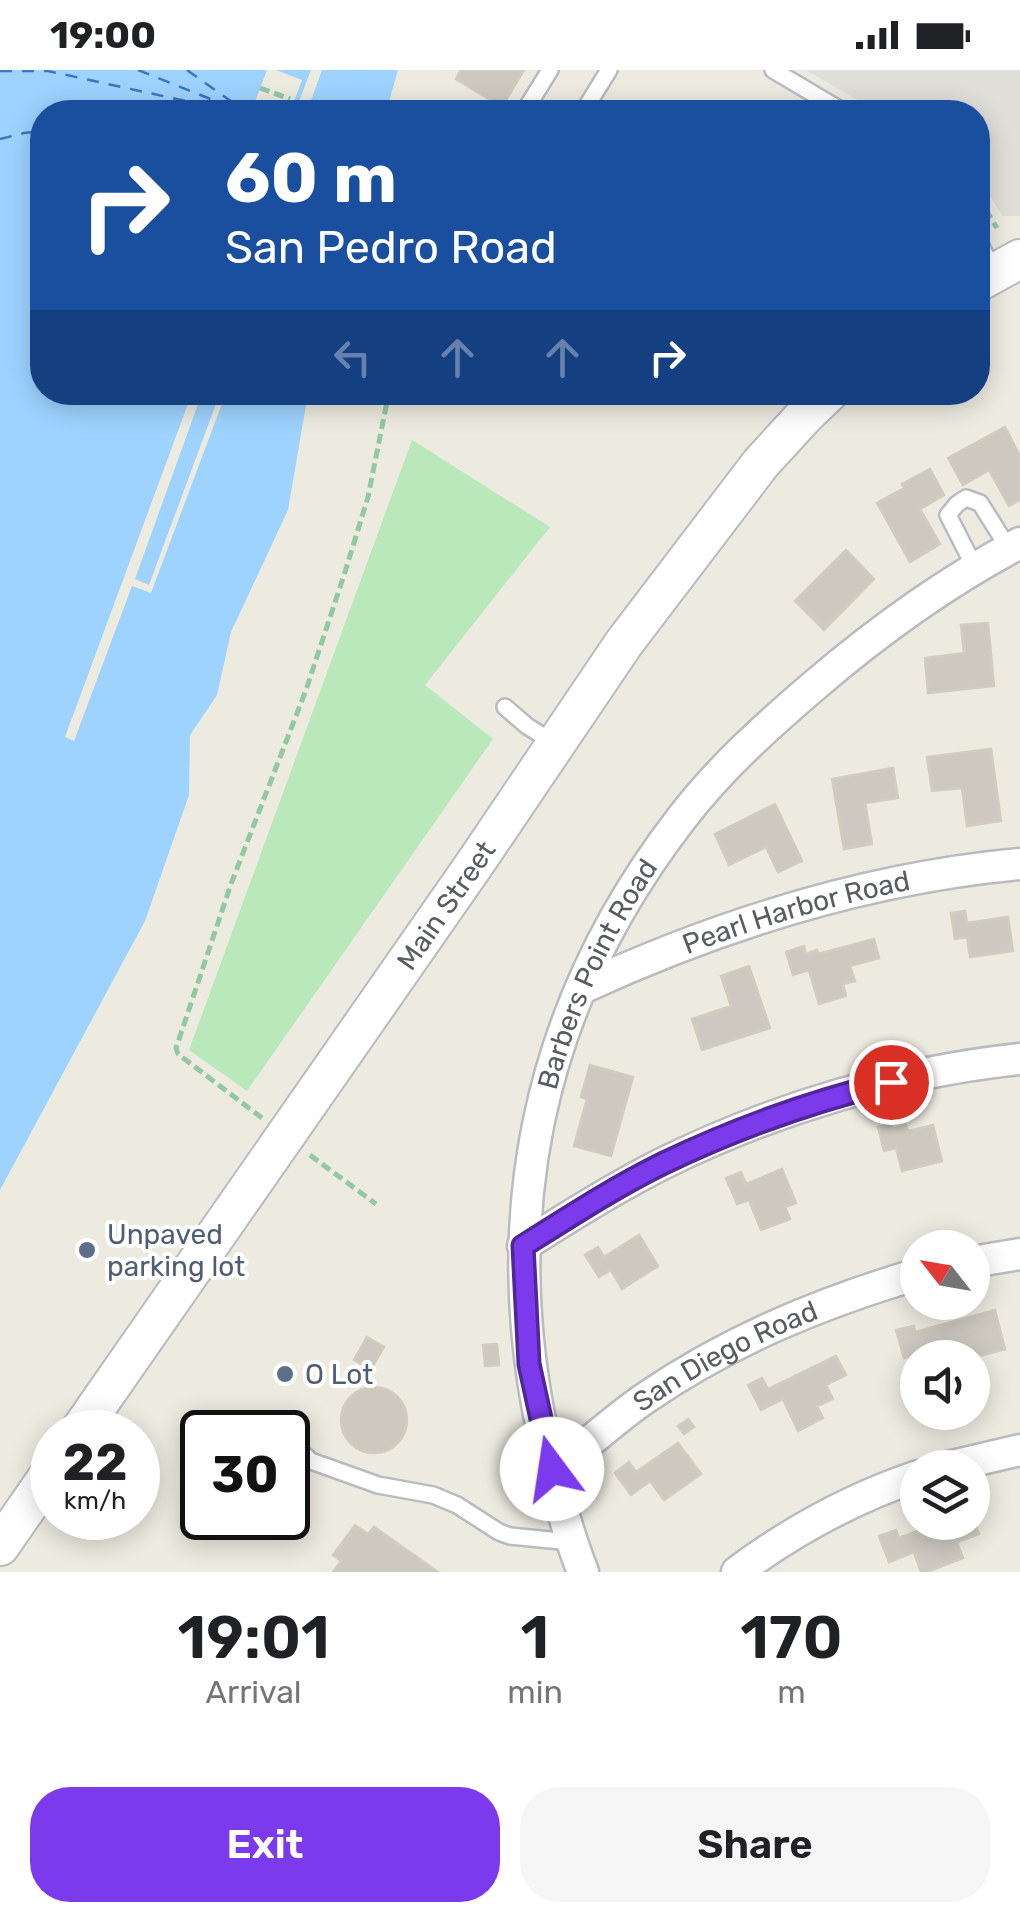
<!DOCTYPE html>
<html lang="en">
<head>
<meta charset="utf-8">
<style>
	body { margin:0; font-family:Rubik,sans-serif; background:#f6f6f6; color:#202124; height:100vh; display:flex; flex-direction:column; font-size:38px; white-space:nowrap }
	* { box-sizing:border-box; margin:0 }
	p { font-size:32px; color:#757577 }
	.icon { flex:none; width:55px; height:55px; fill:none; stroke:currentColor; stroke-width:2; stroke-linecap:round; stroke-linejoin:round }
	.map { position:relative; height:1502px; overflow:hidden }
	.panel { display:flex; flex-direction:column; background:#fff; flex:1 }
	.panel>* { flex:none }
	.banner { position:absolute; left:30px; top:30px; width:960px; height:305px; border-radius:40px; box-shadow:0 5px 25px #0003; background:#1a4fa0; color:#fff; overflow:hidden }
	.needle { width:65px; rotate:301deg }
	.fabs { position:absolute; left:900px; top:1160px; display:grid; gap:20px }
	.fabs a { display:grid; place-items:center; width:90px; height:90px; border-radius:50%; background:#fff; box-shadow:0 5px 25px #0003; font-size:50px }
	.speed { position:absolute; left:30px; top:1340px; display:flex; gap:20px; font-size:50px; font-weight:700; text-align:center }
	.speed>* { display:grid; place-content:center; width:130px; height:130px; border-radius:50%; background:#fff; box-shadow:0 5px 25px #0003; line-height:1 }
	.speed small { font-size:25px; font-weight:400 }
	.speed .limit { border:5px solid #111; border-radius:15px; background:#fff; color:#111 }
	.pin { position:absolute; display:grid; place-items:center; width:85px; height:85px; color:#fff; margin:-42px; border:5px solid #fff; border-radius:50%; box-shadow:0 2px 10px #0007 }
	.me { position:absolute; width:110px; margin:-55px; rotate:346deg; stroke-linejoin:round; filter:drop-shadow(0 0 8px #0008) }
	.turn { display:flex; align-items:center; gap:35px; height:210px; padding:0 30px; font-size:45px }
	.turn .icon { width:130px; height:130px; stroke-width:2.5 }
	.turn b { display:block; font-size:70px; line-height:85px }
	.lanes { display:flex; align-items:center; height:95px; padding:0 30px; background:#0003; justify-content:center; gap:50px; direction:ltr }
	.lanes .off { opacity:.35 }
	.eta { display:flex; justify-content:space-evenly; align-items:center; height:170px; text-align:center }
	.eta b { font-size:60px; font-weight:600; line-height:70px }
	.cta { display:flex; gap:20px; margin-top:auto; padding:20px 30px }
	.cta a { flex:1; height:115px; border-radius:40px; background:#7c3aed; color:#fff; font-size:40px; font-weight:600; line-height:115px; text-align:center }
	.cta a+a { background:#f6f6f6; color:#202124 }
	.status { display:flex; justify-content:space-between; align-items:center; height:70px; padding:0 50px; background:#fff; direction:ltr }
	.status svg { height:28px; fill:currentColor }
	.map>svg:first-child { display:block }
	.industrial { fill:#e0ded8 }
	.green { fill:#b9e8ba }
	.water { fill:#9ed3ff }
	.pier { fill:#edebe0 }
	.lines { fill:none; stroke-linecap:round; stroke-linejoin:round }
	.ferry { stroke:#3578c3; stroke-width:2.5; stroke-dasharray:12 10; stroke-linecap:butt }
	.building { fill:#cdc9c1; stroke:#d2ccbe; stroke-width:2.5 }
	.service-casing { stroke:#b8bbc0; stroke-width:20 }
	.minor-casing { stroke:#b8bbc0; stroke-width:35 }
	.tertiary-casing { stroke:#b8bbc0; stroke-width:42 }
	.path { stroke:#92c9a2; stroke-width:5; stroke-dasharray:10 5; stroke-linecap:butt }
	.service { stroke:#fff; stroke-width:15 }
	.minor { stroke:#fff; stroke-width:30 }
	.tertiary { stroke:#fff; stroke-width:38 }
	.route-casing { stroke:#51269a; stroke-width:25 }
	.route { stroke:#7c3aed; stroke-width:18 }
	.service-dot { fill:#5c6f8a; stroke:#fff; stroke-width:4 }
	.labels { text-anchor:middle; stroke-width:8; stroke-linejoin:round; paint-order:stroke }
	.street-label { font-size:28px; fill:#595d62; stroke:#fff }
	.service-label { font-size:28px; fill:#4e5e75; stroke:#fff; text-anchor:start }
</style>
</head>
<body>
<div class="status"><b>19:00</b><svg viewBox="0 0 49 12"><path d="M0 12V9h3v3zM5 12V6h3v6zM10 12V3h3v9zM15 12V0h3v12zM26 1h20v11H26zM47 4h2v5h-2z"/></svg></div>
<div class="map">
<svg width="1020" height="1502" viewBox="0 0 1020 1502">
	<rect width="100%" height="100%" fill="#edebe0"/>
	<!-- industrial -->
	<path class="industrial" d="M806 0H1020V146H1002L978 107V42H878Z"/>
	<!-- green -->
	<path class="green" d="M412 370 550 457 425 615 493 669 247 1021 189 980Z"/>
	<!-- water -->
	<path class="water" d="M0 0H398L386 42H42V322L308 323 288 440 231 562 217 625 190 665 189 725 145 851 0 1120Z"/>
	<!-- pier -->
	<path class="pier" d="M267 0H276L302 10 290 42H251Z
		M311 0H322L307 42H295Z
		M192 323H202L135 509 149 515 220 323H226L151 523 132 516 74 671 65 667Z"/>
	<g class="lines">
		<!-- ferry -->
		<path class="ferry" d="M138 0 243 42
			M187 0 246 42
			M0 1H48L236 42
			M0 69 24 63 42 61"/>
	</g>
	<!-- building -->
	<path class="building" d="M461 0H524L502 37 456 9Z
		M1005 357 1020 386V430L1009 436 989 400 963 415 948 388Z
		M930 399 944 425 920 439 940 474 910 492 877 433 904 418 902 414Z
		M846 480 874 509 824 560 795 531Z
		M988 553 994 616 928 623 925 588 964 583 961 555Z
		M991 679 1001 751 967 756 962 718 932 721 927 687Z
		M893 698 898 728 865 733 872 774 844 779 832 709Z
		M775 734 802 791 778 802 766 777 729 795 715 764Z
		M965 841 967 853 1008 847 1013 881 970 887 967 867 955 869 951 843Z
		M874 869 879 888 850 896 855 911 843 914 846 926 819 934 809 900 793 905 786 882 804 876 806 884 817 880 818 884Z
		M749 896 770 958 702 980 692 949 731 936 721 906Z
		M590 995 633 1007 611 1086 574 1076 587 1029 581 1027Z
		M891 1054 892 1059 906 1055 908 1061 933 1055 942 1091 902 1101 896 1078 884 1081 878 1057Z
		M782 1099 796 1133 785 1137 790 1149 761 1160 749 1130 737 1134 726 1108 741 1102 746 1114Z
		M639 1165 658 1196 622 1219 611 1200 599 1207 585 1185 598 1177 604 1187Z
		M995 1240 1005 1279 972 1288H932L930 1282 904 1288 896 1260 914 1256 915 1262Z
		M367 1267 384 1277 371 1299 354 1290Z
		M497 1274 499 1295 485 1296 483 1275Z
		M836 1286 846 1305 826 1315 833 1329 817 1336 823 1348 798 1361 783 1329 761 1340 748 1315 762 1308 768 1319Z
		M341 1350a33 33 0 1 1 66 0a33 33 0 1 1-66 0Z
		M688 1349 694 1357 684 1364 678 1356Z
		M678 1373 701 1404 664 1430 650 1411 631 1425 615 1403 629 1392 636 1402Z
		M972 1446 979 1464 957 1472 963 1488 927 1502H921L914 1482 889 1492 879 1466 896 1460 899 1468 917 1461 919 1464 950 1452H972Z
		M355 1455 368 1464 374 1457 438 1502H333L341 1491 333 1485Z"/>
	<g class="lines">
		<defs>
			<path id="service" d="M773 0 844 42
				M524 42 550 0
				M583 42 609 0
				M978 170 994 202
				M975 498 948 445 957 434 966 428 980 433 1009 479
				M505 637 527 656 554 673
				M288 1370 311 1391 378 1415 433 1425 457 1435 499 1462 510 1466 571 1472"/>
			<g id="minor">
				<path id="s1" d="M582 918C721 854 867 808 1020 794"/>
				<path d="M523 1176C568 1147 614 1118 662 1094 773 1039 896 1002 1020 989"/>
				<path d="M972 1192 1020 1184"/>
				<path d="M943 1398 1020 1380"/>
				<path id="s2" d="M552 1399C584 1379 612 1351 644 1329 728 1271 820 1233 918 1204"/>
				<path id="s3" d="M583 1502C568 1464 558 1425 548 1386 492 1155 535 938 681 749 719 699 767 656 815 615 878 561 946 512 1020 473"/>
				<path d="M737 1502C792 1461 853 1428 918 1406"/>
			</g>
			<g id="tertiary">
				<path d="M978 212 1020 189"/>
				<path id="s4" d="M79 1362 476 792 624 573 761 393 806 344 829 322"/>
				<path d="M0 1476 52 1401"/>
			</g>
		</defs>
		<!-- service casing -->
		<use href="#service" class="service-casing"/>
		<!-- minor casing -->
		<use href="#minor" class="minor-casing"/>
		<!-- tertiary casing -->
		<use href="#tertiary" class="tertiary-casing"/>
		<!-- path -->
		<path class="path" d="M260 18 290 29
			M978 127 997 158
			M262 1048 178 984 176 978 231 814 306 620 345 502 368 427 389 322
			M310 1085 376 1134"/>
		<!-- service -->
		<use href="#service" class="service"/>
		<!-- minor -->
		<use href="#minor" class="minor"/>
		<!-- tertiary -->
		<use href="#tertiary" class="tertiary"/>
	</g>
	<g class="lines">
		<defs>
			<path id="route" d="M552 1399 529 1294 523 1176C569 1147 615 1117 664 1093 737 1058 813 1031 891 1012"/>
		</defs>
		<!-- route casing -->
		<use href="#route" class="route-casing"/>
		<!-- route -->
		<use href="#route" class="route"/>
	</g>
	<!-- markers -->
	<g class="service-dot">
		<circle cx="87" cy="1180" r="10"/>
		<circle cx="285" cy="1304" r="10"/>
	</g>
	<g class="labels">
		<!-- street labels -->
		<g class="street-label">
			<text dy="10" stroke="none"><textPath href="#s4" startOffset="642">Main Street</textPath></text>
			<text dy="10" stroke="none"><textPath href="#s1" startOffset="228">Pearl Harbor Road</textPath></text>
			<text dy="10" stroke="none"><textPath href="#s3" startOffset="618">Barbers Point Road</textPath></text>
			<text dy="10" stroke="none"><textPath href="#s2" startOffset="208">San Diego Road</textPath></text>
		</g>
		<!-- service labels -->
		<g class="service-label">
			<text x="107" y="1174">Unpaved<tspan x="107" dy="32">parking lot</tspan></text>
			<text x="305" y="1314">O Lot</text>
		</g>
	</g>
</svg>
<div class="fabs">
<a><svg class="needle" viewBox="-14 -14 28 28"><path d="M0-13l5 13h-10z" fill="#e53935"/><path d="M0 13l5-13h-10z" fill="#757577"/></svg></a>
<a><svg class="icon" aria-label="sound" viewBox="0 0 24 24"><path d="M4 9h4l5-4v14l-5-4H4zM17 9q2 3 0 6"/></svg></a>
<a><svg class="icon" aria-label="layers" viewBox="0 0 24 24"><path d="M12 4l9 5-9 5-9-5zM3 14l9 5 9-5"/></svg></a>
</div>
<div class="speed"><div>22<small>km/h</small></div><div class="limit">30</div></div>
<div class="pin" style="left:891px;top:1012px;background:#d93025"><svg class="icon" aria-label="arrive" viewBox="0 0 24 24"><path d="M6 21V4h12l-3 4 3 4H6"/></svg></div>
<svg class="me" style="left:552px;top:1399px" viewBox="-20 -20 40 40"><circle r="19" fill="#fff"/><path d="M0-13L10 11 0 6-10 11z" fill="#7c3aed"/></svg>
<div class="banner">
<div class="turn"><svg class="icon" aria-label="right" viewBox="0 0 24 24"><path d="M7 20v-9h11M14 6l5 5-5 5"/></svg><div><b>60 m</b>San Pedro Road</div></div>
<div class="lanes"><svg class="icon off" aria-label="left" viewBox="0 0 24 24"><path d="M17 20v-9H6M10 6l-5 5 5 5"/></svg><svg class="icon off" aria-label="ahead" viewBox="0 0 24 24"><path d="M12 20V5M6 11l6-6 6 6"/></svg><svg class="icon off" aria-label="ahead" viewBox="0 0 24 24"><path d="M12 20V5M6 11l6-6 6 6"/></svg><svg class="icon" aria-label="right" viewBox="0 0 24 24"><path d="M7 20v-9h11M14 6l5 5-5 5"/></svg></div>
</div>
</div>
<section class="panel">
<div class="eta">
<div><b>19:01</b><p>Arrival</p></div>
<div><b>1</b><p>min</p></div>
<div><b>170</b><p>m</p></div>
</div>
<div class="cta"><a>Exit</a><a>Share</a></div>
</section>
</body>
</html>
